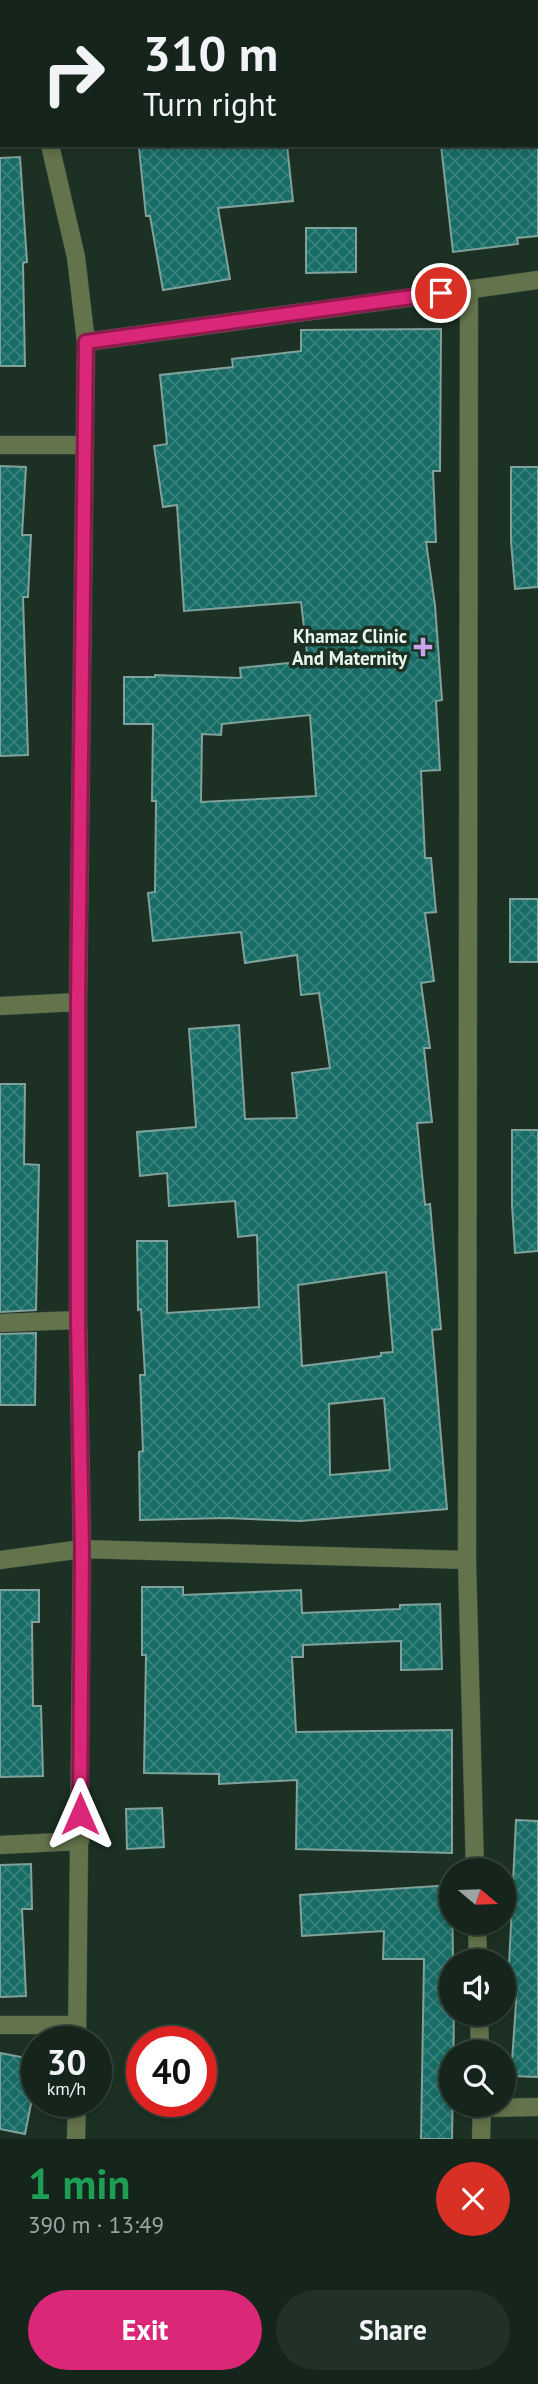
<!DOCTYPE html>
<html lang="en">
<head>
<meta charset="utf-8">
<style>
	body { margin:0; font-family:"PT Sans",sans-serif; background:#223128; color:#f1f3f6; height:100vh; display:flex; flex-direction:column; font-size:26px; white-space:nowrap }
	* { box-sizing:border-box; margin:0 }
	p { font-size:23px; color:#9da5a3 }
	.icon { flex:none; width:38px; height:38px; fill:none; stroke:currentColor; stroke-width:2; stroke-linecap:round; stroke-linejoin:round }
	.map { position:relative; height:2139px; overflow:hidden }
	.sheet { display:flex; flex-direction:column; background:#15251b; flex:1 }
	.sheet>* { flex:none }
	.guide { position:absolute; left:0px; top:0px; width:539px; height:147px; box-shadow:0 4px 10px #0003,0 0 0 2px #34423a; background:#15251b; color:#f1f3f6; overflow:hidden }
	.needle { width:46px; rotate:109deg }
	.tools { position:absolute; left:439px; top:1858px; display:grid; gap:14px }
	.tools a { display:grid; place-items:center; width:77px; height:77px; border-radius:50%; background:#15251b; box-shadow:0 4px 10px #0003,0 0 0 2px #34423a; font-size:35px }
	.speed { position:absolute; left:21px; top:2026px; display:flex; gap:14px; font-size:35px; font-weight:700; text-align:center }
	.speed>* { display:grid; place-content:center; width:91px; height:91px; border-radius:50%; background:#15251b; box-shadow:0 4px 10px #0003,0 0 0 2px #34423a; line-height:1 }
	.speed small { font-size:18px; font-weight:400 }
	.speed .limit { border:10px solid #d22; background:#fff; color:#111 }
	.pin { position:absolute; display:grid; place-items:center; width:60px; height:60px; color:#fff; margin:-30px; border:4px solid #fff; border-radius:50%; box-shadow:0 2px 7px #0007 }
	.me { position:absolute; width:77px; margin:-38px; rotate:0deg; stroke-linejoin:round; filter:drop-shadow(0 0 5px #0008) }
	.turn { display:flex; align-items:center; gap:24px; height:147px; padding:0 28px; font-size:32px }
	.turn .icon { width:91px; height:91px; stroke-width:2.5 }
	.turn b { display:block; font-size:49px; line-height:60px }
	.round { display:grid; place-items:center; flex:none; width:74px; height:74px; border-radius:37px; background:#223128 }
	.head { display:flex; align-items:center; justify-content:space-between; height:119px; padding:0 28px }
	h1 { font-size:42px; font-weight:700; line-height:52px; color:#1e9e55 }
	.cta { display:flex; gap:14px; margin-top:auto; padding:14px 28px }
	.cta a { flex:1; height:80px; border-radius:42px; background:#db2777; color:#fff; font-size:28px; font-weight:700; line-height:80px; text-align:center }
	.cta a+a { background:#223128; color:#f1f3f6 }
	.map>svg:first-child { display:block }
	.building { fill:url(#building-cross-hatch); stroke:#80a19c; stroke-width:2; fill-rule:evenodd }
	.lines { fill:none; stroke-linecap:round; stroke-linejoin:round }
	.minor-casing { stroke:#394d40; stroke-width:19 }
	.minor { stroke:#63734b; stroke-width:18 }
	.route-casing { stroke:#8e194d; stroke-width:18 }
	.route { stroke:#db2777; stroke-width:12 }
	.poi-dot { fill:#c9a5ee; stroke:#1c3124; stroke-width:2.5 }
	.labels { text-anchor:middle; stroke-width:7; stroke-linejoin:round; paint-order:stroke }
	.poi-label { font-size:19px; font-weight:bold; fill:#e8f6ec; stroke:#1c3124; text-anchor:end }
</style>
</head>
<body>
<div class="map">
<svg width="538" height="2139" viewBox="0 0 538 2139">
	<defs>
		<pattern id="building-cross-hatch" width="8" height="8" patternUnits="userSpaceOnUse" patternTransform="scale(1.75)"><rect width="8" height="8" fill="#176d65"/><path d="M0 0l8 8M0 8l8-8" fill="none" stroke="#39827b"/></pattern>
	</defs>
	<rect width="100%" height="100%" fill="#1c3124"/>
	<!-- building -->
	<path class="building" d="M164 145H287L293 201 218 208 230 279 163 290 150 216H146L139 148Z
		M441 145H538V236L517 238 518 244 453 252Z
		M20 157 27 262 23 263 25 366H0V158Z
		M306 228H356V272L306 273Z
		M441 329 440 471H433L436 542H426L435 605 442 700 436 701 440 770 421 771 425 858H431L436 912 425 913 434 981 421 983 430 1048H424L432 1122 417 1123 425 1205 430 1204 441 1329 432 1330 447 1509 300 1521 226 1518 140 1520 139 1452 143 1451 140 1375H145L141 1309 138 1310 137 1241H167V1313L259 1307 257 1235 238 1237 235 1201 169 1206 167 1173 140 1176 137 1132 196 1127 189 1029 239 1025 245 1119 297 1118 292 1073 330 1068 319 993 301 995 297 955 245 963 241 932 153 941 148 893 155 892 156 801H152L153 724H124V677H155V675L241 678 240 668 308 661 301 602 184 611 177 505 163 507 154 446 167 444 160 375 233 367 232 359 301 351V330ZM310 715 316 796 201 802 202 734 221 735 222 724ZM386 1272 393 1352 381 1353V1356L302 1366 298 1285ZM384 1398 390 1470 330 1475 329 1404Z
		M0 466 26 467 22 535H31L28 597H23L28 755 0 756Z
		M511 467H538V587L515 589 511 541Z
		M510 899H538V962H510Z
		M0 1084H25L24 1164 39 1165 36 1310 0 1312Z
		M512 1130H538V1251L515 1253 512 1205Z
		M36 1333 35 1405H0V1334Z
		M142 1587H183V1595L301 1590 302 1613 400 1609V1605L440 1604 442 1669 401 1670V1641L303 1645V1657H292L296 1732 452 1730V1853L296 1849 297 1780 219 1784V1774L144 1773 146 1655H142Z
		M0 1590H39V1622H32L33 1706H41L43 1776 0 1777Z
		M162 1808 164 1847 127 1849 126 1809Z
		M516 1820 538 1821V2077L511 2076 517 1988 508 1987Z
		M31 1864 32 1909H22L26 1996 0 1997V1865Z
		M452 1885 453 1962H452V2014H454L452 2139H421L424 1959H383L384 1931 302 1936 300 1895Z
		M0 2053 37 2060V2074L25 2134 0 2129Z"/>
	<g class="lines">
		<defs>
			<path id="minor" d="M14 0V2
				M50 145 76 257 86 342 78 1002V1320L82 1549 77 2042
				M469 289 467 1560 475 1871
				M86 342 538 280
				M0 445H84
				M0 1006 78 1002
				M0 1323 78 1320
				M0 1560 82 1549 467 1560
				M0 1845 80 1841
				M477 1923 478 1962
				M479 2014 480 2053
				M0 2025H77
				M482 2108 538 2107
				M76 2139 77 2102
				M481 2139 482 2105"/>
		</defs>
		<!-- minor casing -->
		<use href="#minor" class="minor-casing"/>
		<!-- minor -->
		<use href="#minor" class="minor"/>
	</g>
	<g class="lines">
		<defs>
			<path id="route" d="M80 1814 82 1549 78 1320V1002L86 342 441 293"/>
		</defs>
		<!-- route casing -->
		<use href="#route" class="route-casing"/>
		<!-- route -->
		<use href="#route" class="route"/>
	</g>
	<!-- markers -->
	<path class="poi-dot" d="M419.5 636.5h7v7h7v7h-7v7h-7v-7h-7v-7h7z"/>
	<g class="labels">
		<!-- poi labels -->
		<g class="poi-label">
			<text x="407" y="643">Khamaz Clinic<tspan x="407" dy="22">And Maternity</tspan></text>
		</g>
	</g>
</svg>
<div class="tools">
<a><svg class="needle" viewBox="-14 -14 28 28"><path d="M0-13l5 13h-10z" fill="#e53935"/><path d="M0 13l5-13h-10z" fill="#9da5a3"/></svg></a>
<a><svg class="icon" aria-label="sound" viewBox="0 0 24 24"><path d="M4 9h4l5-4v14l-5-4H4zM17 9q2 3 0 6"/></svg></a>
<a><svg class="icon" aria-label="search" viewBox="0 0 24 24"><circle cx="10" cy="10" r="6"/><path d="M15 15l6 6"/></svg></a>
</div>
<div class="speed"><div>30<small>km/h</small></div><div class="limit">40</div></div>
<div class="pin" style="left:441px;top:293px;background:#d93025"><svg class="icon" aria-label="arrive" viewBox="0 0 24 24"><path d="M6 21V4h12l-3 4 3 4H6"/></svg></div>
<svg class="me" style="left:80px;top:1814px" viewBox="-20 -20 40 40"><path d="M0-17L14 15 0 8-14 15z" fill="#db2777" stroke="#fff" stroke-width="4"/></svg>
<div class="guide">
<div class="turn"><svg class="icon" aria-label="right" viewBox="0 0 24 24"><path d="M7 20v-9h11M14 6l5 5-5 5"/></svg><div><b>310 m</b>Turn right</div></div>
</div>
</div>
<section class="sheet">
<div class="head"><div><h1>1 min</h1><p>390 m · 13:49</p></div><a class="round" style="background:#d93025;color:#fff"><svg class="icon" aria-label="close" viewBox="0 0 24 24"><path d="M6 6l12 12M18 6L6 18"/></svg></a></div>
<div class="cta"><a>Exit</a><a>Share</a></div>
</section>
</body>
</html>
